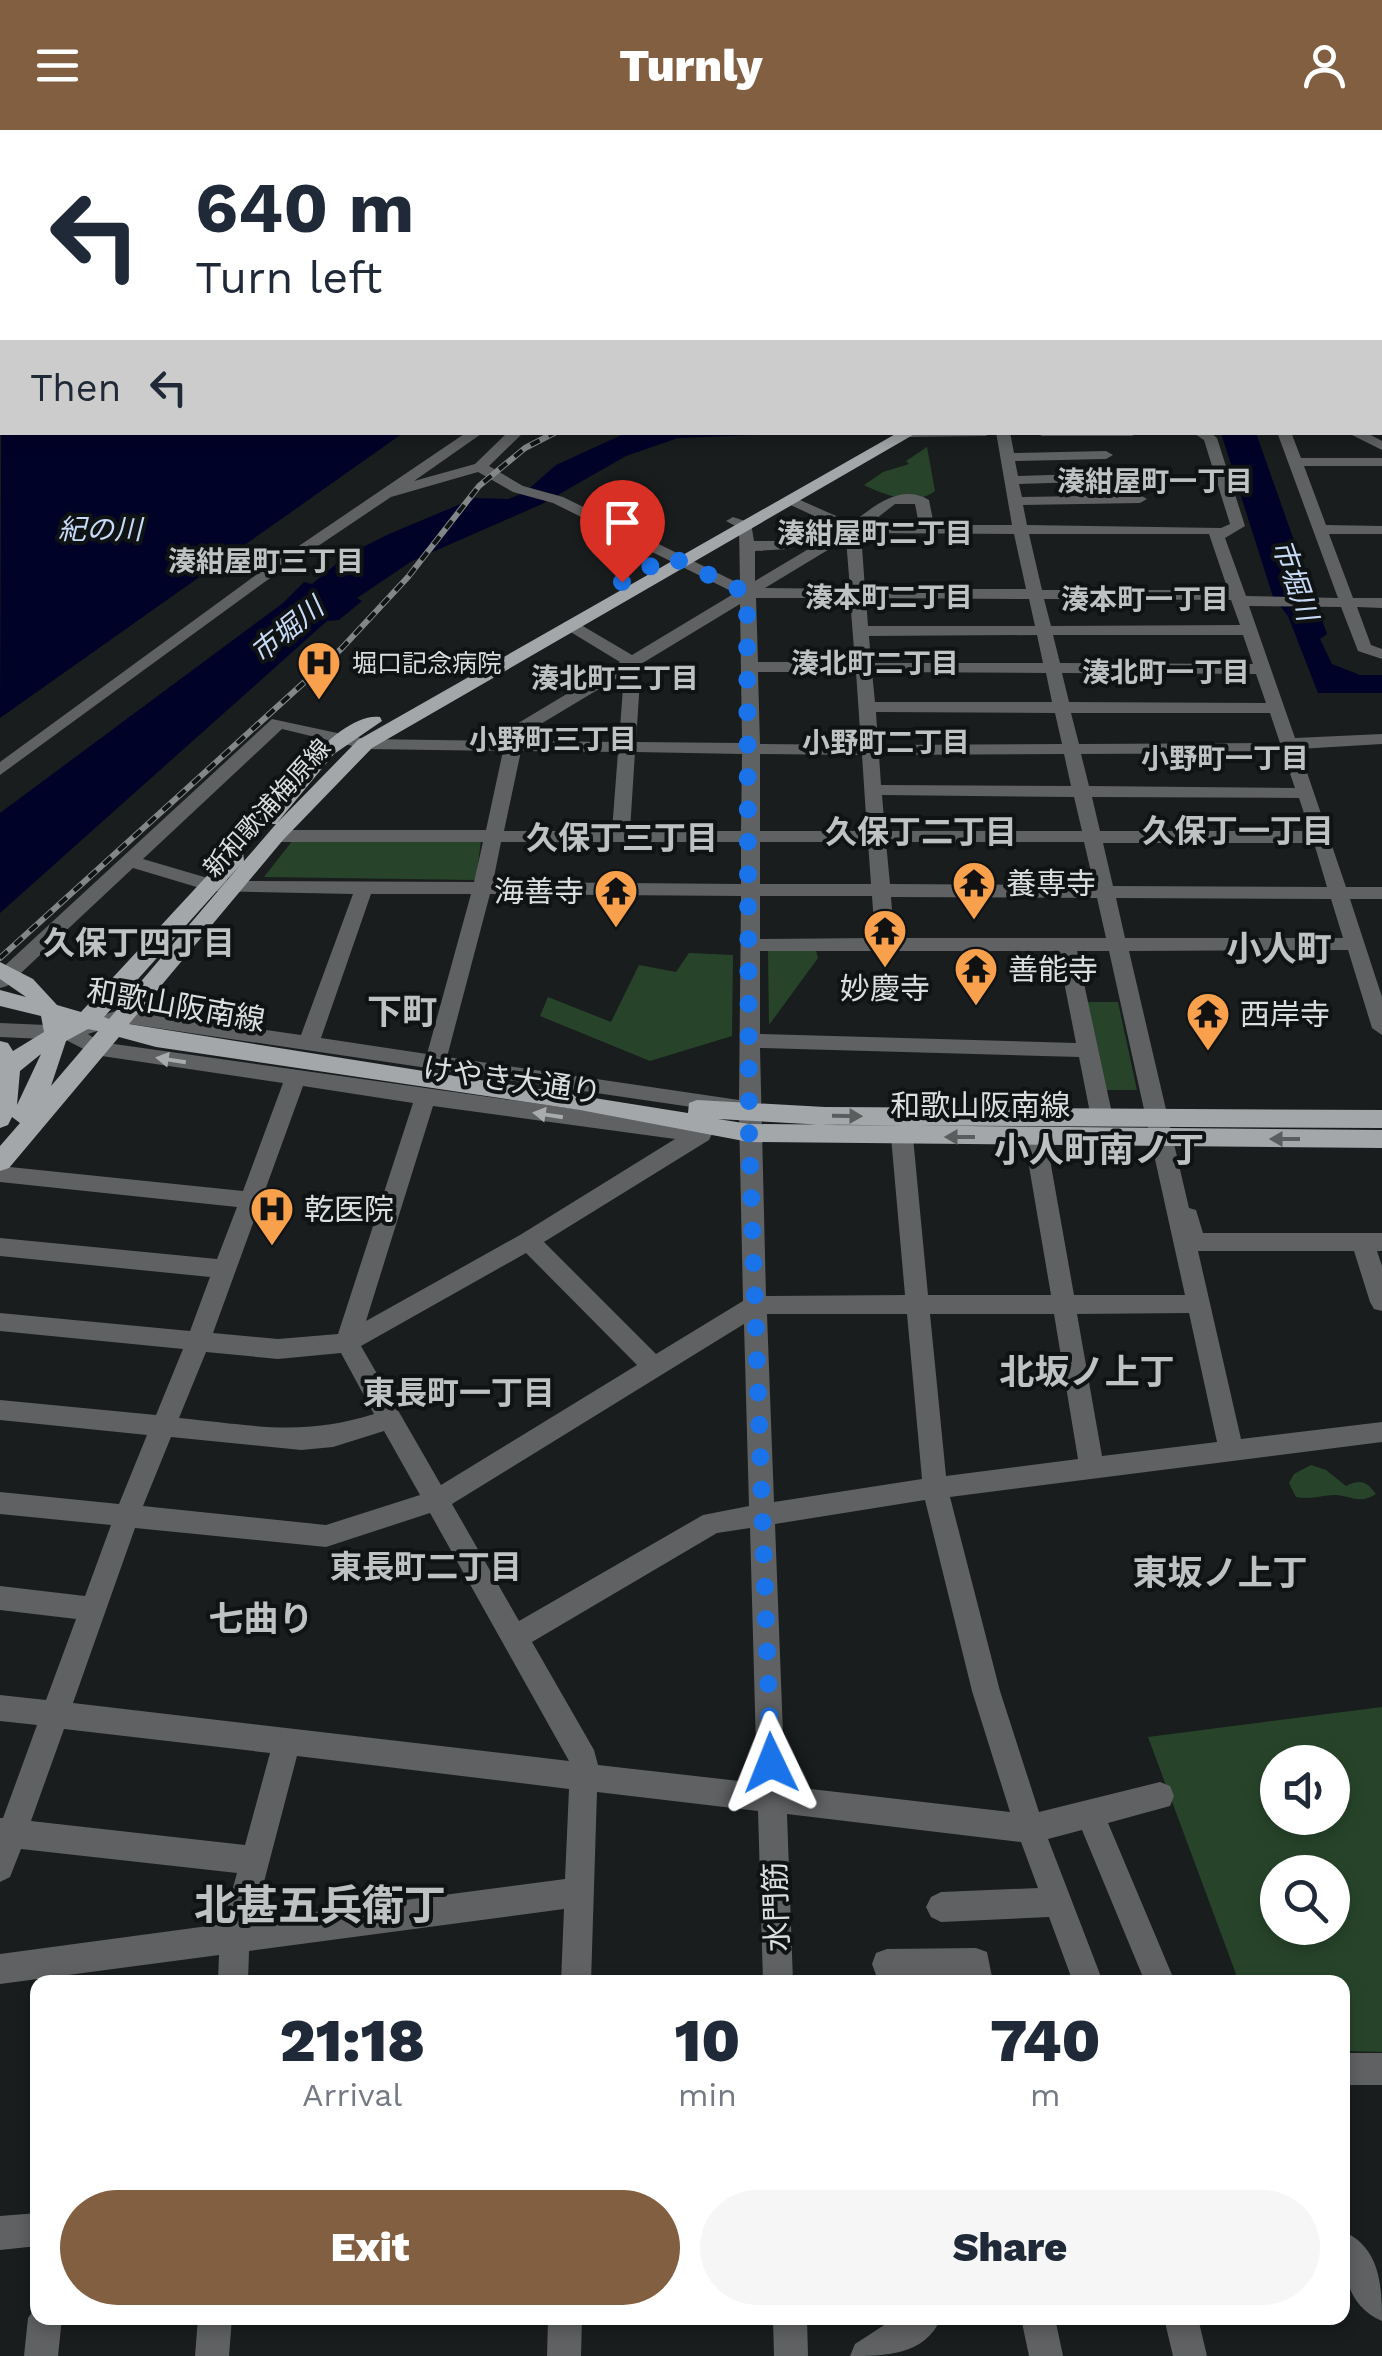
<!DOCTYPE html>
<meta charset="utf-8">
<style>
:root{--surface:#fff;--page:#f6f6f7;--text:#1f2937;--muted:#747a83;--accent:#815f40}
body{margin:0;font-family:"Work Sans","Noto Sans JP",sans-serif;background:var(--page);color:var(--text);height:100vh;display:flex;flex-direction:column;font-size:38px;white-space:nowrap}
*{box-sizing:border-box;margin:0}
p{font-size:32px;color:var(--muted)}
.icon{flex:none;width:55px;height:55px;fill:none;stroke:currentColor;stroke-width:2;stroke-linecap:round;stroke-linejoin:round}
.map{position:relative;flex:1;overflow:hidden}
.sheet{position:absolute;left:30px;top:1845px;width:1320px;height:350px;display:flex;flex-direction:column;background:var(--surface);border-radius:20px;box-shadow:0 5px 15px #0003}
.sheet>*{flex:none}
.banner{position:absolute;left:0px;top:0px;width:1382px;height:305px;box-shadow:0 5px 15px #0003;background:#fff;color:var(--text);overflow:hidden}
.buttons{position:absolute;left:1260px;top:1615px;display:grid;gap:20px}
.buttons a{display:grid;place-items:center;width:90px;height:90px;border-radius:50%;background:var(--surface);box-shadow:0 5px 15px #0003;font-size:50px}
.pin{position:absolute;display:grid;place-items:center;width:85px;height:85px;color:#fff;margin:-102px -42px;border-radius:50% 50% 50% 0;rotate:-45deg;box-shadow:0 0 10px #0007}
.pin .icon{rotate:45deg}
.me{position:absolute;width:110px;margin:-55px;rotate:358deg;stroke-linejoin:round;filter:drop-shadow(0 0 8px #0008)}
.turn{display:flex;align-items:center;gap:35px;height:210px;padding:0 30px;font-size:45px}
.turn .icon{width:130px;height:130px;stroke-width:2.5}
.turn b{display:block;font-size:70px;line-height:85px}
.then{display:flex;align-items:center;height:95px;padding:0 30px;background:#0003;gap:20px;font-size:38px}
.eta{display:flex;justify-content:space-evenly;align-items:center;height:170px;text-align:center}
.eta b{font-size:60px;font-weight:800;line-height:70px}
.primary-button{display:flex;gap:20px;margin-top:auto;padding:20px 30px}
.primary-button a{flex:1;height:115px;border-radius:60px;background:var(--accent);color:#fff;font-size:40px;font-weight:800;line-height:115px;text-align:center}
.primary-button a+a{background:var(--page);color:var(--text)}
header{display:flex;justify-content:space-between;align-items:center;height:130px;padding:0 30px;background:var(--accent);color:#fff;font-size:45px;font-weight:800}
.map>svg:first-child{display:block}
.green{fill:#27442a;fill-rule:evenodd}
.water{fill:#000228}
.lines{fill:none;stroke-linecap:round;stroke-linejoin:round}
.minor{fill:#5f6162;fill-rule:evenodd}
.major{fill:#a4a7a9;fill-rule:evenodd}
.highway{fill:#c0c3c5;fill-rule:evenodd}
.rail-far1-casing{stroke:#838787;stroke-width:5}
.rail-casing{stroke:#838787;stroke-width:6}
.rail-far1{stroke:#101314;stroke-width:2.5;stroke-dasharray:8;stroke-linecap:butt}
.rail{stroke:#101314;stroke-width:4;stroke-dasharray:10;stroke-linecap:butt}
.oneway{fill:#a9acac}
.oneway2{fill:#5a5d5e}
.route{stroke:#1a73e8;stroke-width:18;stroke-dasharray:0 32.4}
.labels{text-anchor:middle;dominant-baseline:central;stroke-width:8;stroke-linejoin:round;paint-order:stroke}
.far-poi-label{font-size:25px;fill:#dbdede;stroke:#101314;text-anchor:start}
.far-street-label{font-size:25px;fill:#dbdede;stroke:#101314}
.far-neighbourhood-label{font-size:28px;font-weight:bold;fill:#bec2c3;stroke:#101314}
.far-water-label{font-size:28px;font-style:italic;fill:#c7daf7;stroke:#101314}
.poi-label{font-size:30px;fill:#dbdede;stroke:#101314;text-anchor:start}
.street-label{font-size:30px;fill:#dbdede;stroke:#101314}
.neighbourhood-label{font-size:32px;font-weight:bold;fill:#bec2c3;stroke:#101314}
.quarter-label{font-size:35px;font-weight:bold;fill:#bec2c3;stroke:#101314}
.near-quarter-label{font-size:42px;font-weight:bold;fill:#bec2c3;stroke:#101314}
</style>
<header><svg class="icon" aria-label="menu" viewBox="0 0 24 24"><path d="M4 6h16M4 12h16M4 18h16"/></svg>Turnly<svg class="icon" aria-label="person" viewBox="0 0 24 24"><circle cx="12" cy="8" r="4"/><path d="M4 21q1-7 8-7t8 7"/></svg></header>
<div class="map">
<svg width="1382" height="2226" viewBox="0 0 1382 2226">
<rect width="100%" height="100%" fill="#191d1d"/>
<g class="green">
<path d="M 927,317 L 935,361 C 914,377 885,365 864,355 L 883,342 L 909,334 L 906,331 Z"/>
<polygon points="293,710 481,710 476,750 264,747"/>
<polygon points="768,821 816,821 818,828 769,895"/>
<polygon points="689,823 733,825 732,906 650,931 540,886 548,867 611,892 639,835 676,842"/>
<polygon points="1084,872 1118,872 1137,960 1102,960"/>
<path d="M 1311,1335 L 1326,1340 L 1346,1356 C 1361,1349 1366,1351 1376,1364 C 1360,1374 1353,1367 1337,1365 C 1323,1364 1315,1370 1296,1367 L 1289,1353 L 1294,1344 Z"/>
<path d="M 1382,1577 L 1382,1922 L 1343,1921 L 1342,1852 L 1239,1852 L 1148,1607 ZM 1278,1632 L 1332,1632 L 1332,1688 L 1278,1688 ZM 1278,1742 L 1332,1742 L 1332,1798 L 1278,1798 Z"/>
</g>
<g class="water">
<polygon points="338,0 801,0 332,2"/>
<polygon points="2,124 2,302 403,303 0,588"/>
<polygon points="626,303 810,303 678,308 626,326 542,374 412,431 357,468 362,471 339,490 327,491 0,783 0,683 283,473 304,452 312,454 347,425 389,404 475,368 508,369 524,363 556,335"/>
<polygon points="1221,303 1256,303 1327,504 1320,509 1332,534 1360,545 1382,545 1382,563 1318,563 1288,486 1273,467"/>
</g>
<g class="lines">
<g class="minor">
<polygon points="89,0 100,0 101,2 90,2"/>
<polygon points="1149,0 1159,0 1160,2 1150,2"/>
<polygon points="1277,0 1289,0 1290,2 1279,2"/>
<polygon points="1296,0 1307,0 1308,2 1297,2"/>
<polygon points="1380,11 1382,11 1380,18"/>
<rect x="0" y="21" width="2" height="8"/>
<rect x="1380" y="68" width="2" height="6"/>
<polygon points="1380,104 1382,105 1382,113 1380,112"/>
<rect x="1380" y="179" width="2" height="8"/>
<rect x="1380" y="226" width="2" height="8"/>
<rect x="1380" y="270" width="2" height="8"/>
<path d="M 467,302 L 484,302 L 414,351 L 475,334 L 508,302 L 524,302 L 489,336 L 523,356 L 563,367 L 740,454 L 739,398 L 726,391 L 733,387 L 751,393 L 754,411 L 782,411 L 821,389 L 786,373 L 786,367 L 791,366 L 852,393 C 874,376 901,353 929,370 L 934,395 L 1012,395 L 996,302 L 1010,302 L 1014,323 L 1106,321 L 1113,325 L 1106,329 L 1015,331 L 1018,346 L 1114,343 L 1121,347 L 1114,351 L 1019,354 L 1022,367 L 1140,365 L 1147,369 L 1140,373 L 1023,375 L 1027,395 L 1221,398 L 1230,394 L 1204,310 L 1192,302 L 1210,302 L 1217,308 L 1245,396 L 1225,408 L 1246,466 L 1338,468 L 1277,302 L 1291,302 L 1301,328 L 1382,328 L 1382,336 L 1304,336 L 1326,395 L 1382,396 L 1382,404 L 1329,404 L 1353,468 L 1382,468 L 1382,478 L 1357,477 L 1371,515 L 1382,519 L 1382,529 L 1358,521 L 1341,477 L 1249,476 L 1295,608 L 1382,604 L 1382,614 L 1299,619 L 1346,757 L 1382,757 L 1382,769 L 1350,769 L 1382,867 L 1382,905 L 1372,898 L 1348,820 L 1129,821 L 1189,1078 L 1196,1080 L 1203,1103 L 1382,1103 L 1382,1121 L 1377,1121 L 1382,1136 L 1382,1181 L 1374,1179 L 1370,1172 L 1354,1121 L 1198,1121 L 1241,1309 L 1382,1292 L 1382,1312 L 950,1367 L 1000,1561 L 1039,1682 L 1160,1652 L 1170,1656 L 1174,1666 L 1170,1676 L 1108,1693 L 1175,1852 L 1145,1852 L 1082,1700 L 1048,1709 L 1103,1852 L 1073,1852 L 1049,1787 L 941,1792 L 931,1787 L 926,1777 L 931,1767 L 941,1762 L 1038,1758 L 1021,1712 L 787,1684 L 793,1852 L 763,1852 L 758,1681 L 597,1662 L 591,1852 L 561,1852 L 564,1779 L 249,1821 L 248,1852 L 218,1852 L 219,1825 L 0,1854 L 0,1824 L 223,1794 L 237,1743 L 21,1719 L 10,1747 L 0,1752 L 0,1688 L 3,1688 L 37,1595 L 0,1591 L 0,1565 L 46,1570 L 76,1489 L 0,1480 L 0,1456 L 85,1466 L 111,1395 L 0,1384 L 0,1362 L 119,1374 L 147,1305 L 0,1290 L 0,1270 L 156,1285 L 183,1219 L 0,1201 L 0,1183 L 190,1201 L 210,1147 L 0,1126 L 0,1108 L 217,1129 L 237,1077 L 0,1052 L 0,1036 L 243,1061 L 283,953 L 95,925 L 66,910 L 0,907 L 0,893 L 69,896 L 122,879 L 301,905 L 353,764 L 210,761 L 133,738 L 7,856 L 0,858 L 0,840 L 272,589 L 365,609 L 506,611 L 510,598 L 620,532 L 564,498 L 564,492 L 576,492 L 632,525 L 735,463 L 553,373 L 513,362 L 478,342 L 391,367 L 266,451 L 0,645 L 0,632 L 256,445 ZM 895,374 L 915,374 L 919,395 L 868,395 ZM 832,395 L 842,399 L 755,451 L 755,421 L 790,419 ZM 861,403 L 1014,404 L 1026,459 L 865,459 ZM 1029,404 L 1209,404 L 1228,460 L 1042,460 ZM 846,409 L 850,459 L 765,458 ZM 756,468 L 850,468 L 855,532 L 758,532 ZM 866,468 L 1029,469 L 1035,496 L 868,496 ZM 1044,469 L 1231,470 L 1240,495 L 1051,496 ZM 740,474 L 742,613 L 636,612 L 641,534 ZM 1037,505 L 1043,533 L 871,533 L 869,506 ZM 1053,505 L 1243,505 L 1253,534 L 1060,533 ZM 758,542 L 856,542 L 861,615 L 760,614 ZM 872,542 L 1046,543 L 1052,572 L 875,572 ZM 1062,543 L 1256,544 L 1266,573 L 1069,572 ZM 624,544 L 619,612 L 523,611 L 524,604 ZM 876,582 L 1055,583 L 1062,614 L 878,615 ZM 1071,583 L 1270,583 L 1280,613 L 1079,614 ZM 282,599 L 365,619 L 503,621 L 486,700 L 276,700 L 267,706 L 276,712 L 483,712 L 474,752 L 232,751 L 211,749 L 143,729 ZM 521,621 L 618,622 L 612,701 L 504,701 ZM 635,622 L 742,624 L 741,701 L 630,701 ZM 1283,623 L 1295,658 L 1089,656 L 1081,624 ZM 760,624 L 862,625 L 867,701 L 760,701 ZM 1064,624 L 1071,656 L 881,655 L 879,625 ZM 882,665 L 1074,667 L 1082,701 L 885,701 ZM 1092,667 L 1299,668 L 1310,701 L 1100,701 ZM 501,712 L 741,712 L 741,754 L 493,752 ZM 760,712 L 868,712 L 871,754 L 760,754 ZM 886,712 L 1084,712 L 1094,755 L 890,754 ZM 1103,713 L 1314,713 L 1327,757 L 1113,756 ZM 371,764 L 471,764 L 427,924 L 321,908 ZM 490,764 L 741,766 L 739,970 L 447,927 ZM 760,766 L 872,766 L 875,808 L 760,809 ZM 891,767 L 1097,768 L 1106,808 L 894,808 ZM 1116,768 L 1331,769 L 1343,808 L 1125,808 ZM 760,821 L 1058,821 L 1076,913 L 760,904 ZM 1077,821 L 1109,821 L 1185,1165 L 1074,1165 L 1046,1007 L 1035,999 L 1024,1007 L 1051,1165 L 928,1165 L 913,1007 L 902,999 L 891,1007 L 905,1165 L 766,1166 L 760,918 L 1079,927 L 1091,988 L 1095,993 L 1109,993 L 1113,988 ZM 123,893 L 739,984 L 743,1171 L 656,1224 L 544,1112 L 709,1010 L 712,1004 L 709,998 L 100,912 L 88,904 ZM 303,956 L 413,973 L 338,1204 L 278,1209 L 213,1203 ZM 433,976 L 675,1009 L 520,1105 L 366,1191 ZM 526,1123 L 637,1235 L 441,1355 L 361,1216 ZM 1189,1183 L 1217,1312 L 1102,1326 L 1077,1184 ZM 767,1184 L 907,1184 L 922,1349 L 774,1372 ZM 930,1184 L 1054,1184 L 1078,1329 L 946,1346 ZM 744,1194 L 749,1376 L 703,1385 L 519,1491 L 452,1374 ZM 206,1222 L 278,1229 L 341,1223 L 374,1284 C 301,1307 253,1295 179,1288 ZM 384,1301 L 420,1365 L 326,1395 L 143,1376 L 171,1307 L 301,1320 L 333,1317 ZM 925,1370 L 972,1561 L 1010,1682 L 785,1656 L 775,1394 ZM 430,1383 L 569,1631 L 73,1573 L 135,1398 L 326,1417 ZM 750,1398 L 757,1653 L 598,1635 L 594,1620 L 532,1512 L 717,1403 ZM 64,1599 L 270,1623 L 245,1715 L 31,1691 ZM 297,1626 L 569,1659 L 565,1749 L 254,1790 Z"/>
<polygon points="993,302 986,306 910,307 903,303"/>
<polygon points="1035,302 1139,302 1132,306 1042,306"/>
<polygon points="1346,302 1365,302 1382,311 1382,320"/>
<polygon points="976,1818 987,1822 993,1852 963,1852 962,1848 887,1849 876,1845 872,1834 876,1823 887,1819"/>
<rect x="1342" y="1923" width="40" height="32"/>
<polygon points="38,2083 38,2116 0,2120 0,2086"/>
<path d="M 1342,2101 C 1380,2116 1382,2156 1382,2191 C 1344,2175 1342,2135 1342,2101 Z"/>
<polygon points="38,2174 38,2188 62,2188 58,2226 24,2226 28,2188"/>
<polygon points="198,2188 232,2188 229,2226 195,2226"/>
<polygon points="548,2188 582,2188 581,2226 547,2226"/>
<polygon points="773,2188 807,2188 808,2226 774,2226"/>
<path d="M 895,2188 L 941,2188 C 925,2226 884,2226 850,2226 L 855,2214 Z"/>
<polygon points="1021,2188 1055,2188 1063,2226 1029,2226"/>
<polygon points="1164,2188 1198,2188 1207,2226 1173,2226"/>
</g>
<g class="major">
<polygon points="1285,0 1298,0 1299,2 1287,2"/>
<polygon points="2,82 2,90 0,91 0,83"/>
<path d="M 899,302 L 918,302 L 372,618 L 283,710 L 129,894 L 688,983 L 689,973 L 697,970 L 825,977 L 1382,980 L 1382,998 L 825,995 L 718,989 L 749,994 L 1382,1000 L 1382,1018 L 749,1012 L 580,980 L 156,917 L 119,907 L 9,1038 L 0,1041 L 0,1016 L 20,993 L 12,987 L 8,995 L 0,998 L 0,911 L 8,913 L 13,921 L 44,902 L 41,886 L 0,876 L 0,860 L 26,867 L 0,849 L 0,832 L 33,849 L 57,875 L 81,882 L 229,722 L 243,722 L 244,731 L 276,694 L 262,694 L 259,690 C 280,661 341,581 380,587 L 382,591 L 334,624 L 277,693 L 358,610 ZM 241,734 L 109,889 L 104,887 ZM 88,899 L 98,901 L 51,956 L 66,911 ZM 41,924 L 17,975 L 20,941 Z"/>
</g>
<g class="highway">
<rect x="1380" y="116" width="2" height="10"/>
<polygon points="1380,137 1382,138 1382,151 1380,150"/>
</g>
<defs>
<polyline id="rail-far1" points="1373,2 1380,0"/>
<polyline id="rail" points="0,828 341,519 408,447 479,356 525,318 556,302"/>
</defs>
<use href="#rail-far1" class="rail-far1-casing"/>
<use href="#rail" class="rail-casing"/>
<use href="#rail-far1" class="rail-far1"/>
<use href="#rail" class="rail"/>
</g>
<defs><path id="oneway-solid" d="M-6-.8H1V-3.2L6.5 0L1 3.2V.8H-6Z" transform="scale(2.5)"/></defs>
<g class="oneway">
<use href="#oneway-solid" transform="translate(171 930) rotate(-171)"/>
<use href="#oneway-solid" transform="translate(548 985) rotate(-171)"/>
</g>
<g class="oneway2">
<use href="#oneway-solid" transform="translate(847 986) rotate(1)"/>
<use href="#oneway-solid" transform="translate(960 1007) rotate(180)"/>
<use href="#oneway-solid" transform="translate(1285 1009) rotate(-180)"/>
</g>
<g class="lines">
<polyline class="route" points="622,452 669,426 747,463 749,1003 771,1633"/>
</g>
<defs>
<symbol id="hospital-pin" viewBox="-11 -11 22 30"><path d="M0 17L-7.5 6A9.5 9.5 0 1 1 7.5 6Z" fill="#f8a04b" stroke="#101314"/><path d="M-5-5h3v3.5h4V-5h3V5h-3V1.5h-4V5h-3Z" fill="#111"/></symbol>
<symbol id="temple-pin" viewBox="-11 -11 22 30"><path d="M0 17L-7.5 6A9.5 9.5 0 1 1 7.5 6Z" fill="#f8a04b" stroke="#101314"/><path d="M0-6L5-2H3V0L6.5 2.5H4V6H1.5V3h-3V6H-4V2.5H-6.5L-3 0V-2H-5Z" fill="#111"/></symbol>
</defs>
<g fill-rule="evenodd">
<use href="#hospital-pin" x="294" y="508" width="50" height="68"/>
<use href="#temple-pin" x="949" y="728" width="50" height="68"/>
<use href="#temple-pin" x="591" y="736" width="50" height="68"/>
<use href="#temple-pin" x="860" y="776" width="50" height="68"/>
<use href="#temple-pin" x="951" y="814" width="50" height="68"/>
<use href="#temple-pin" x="1183" y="859" width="50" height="68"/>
<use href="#hospital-pin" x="247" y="1054" width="50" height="68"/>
</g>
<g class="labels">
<g class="far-poi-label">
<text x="352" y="533">堀口記念病院</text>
</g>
<g class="far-street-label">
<text transform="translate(267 678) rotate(-48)">新和歌浦梅原線</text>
</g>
<g class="far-neighbourhood-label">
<text x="1155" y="351">湊紺屋町一丁目</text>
<text x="875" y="403">湊紺屋町二丁目</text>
<text x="266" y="431">湊紺屋町三丁目</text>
<text x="889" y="467">湊本町二丁目</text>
<text x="1145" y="469">湊本町一丁目</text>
<text x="875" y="533">湊北町二丁目</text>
<text x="1166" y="542">湊北町一丁目</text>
<text x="615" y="548">湊北町三丁目</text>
<text x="553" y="609">小野町三丁目</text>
<text x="886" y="612">小野町二丁目</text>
<text x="1225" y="628">小野町一丁目</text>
</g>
<g class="far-water-label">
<text x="100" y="399">紀の川</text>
<text transform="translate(1295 450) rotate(71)">市堀川</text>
<text transform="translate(287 500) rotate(-39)">市堀川</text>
</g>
<g class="poi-label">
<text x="1006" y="753">養専寺</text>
<text x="584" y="761" text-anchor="end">海善寺</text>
<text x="1008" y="839">善能寺</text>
<text x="885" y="858" text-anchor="middle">妙慶寺</text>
<text x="1240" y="884">西岸寺</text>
<text x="304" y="1079">乾医院</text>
</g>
<g class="street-label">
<text transform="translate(176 875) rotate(10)">和歌山阪南線</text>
<text transform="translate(512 950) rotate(8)">けやき大通り</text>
<text x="980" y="975">和歌山阪南線</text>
<text transform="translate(776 1777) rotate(-92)">水門筋</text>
</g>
<g class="neighbourhood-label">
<text x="1238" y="701">久保丁一丁目</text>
<text x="921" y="702">久保丁二丁目</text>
<text x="622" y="708">久保丁三丁目</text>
<text x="139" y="813">久保丁四丁目</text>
<text x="459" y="1263">東長町一丁目</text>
<text x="426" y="1437">東長町二丁目</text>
</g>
<g class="quarter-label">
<text x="1279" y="819">小人町</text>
<text x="402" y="882">下町</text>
<text x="1099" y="1020">小人町南ノ丁</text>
<text x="1087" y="1242">北坂ノ上丁</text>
<text x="1220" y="1443">東坂ノ上丁</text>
<text x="261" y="1489">七曲り</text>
</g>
<g class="near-quarter-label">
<text x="320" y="1775">北甚五兵衛丁</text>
</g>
</g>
</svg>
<div class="buttons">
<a><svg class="icon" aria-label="sound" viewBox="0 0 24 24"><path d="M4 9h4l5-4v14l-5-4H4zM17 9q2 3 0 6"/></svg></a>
<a><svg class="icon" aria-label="search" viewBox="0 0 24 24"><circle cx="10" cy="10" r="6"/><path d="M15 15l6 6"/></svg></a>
</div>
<div class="pin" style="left:622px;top:452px;background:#d93025"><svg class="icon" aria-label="arrive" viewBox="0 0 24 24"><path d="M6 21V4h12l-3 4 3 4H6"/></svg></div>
<svg class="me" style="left:771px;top:1633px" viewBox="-20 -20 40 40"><path d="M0-17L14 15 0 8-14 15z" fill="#1a73e8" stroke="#fff" stroke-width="4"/></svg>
<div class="banner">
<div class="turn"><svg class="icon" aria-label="left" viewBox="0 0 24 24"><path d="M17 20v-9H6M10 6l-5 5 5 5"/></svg><div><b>640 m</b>Turn left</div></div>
<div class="then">Then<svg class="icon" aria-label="left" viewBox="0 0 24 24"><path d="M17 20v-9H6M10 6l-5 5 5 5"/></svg></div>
</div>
<section class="sheet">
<div class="eta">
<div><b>21:18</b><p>Arrival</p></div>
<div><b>10</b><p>min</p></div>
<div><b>740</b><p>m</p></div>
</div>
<div class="primary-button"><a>Exit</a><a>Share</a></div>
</section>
</div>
